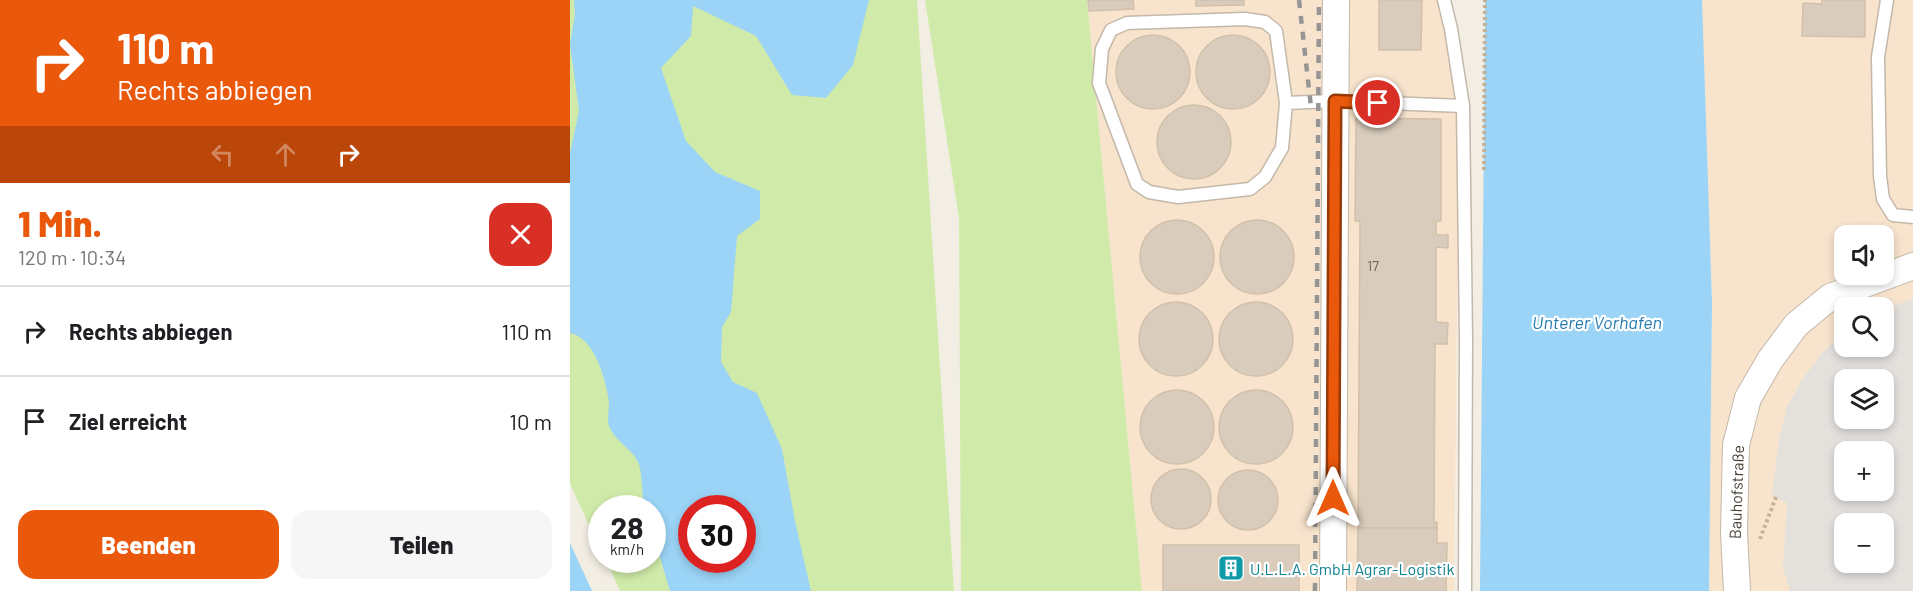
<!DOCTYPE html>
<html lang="de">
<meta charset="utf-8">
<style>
:root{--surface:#fff;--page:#f6f6f6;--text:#202124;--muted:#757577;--line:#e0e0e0;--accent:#ea580c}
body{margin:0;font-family:Barlow,sans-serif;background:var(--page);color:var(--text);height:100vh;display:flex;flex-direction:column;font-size:22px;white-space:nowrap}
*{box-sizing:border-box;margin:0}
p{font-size:20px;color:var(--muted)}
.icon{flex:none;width:33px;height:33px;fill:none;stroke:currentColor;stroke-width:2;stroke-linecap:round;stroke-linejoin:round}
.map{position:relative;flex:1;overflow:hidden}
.sheet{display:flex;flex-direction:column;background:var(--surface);width:570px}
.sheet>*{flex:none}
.guide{background:#ea580c;color:#fff;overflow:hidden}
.controls{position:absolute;left:1264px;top:225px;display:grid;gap:12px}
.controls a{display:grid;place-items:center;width:60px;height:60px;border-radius:12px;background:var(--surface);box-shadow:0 3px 9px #0003;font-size:30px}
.speed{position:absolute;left:18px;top:495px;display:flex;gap:12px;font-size:30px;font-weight:700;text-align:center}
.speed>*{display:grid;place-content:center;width:78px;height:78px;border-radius:50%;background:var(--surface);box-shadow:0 3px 9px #0003;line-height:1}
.speed small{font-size:15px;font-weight:400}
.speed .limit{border:9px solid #d22;background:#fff;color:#111}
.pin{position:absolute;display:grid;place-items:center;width:51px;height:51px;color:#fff;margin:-26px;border:3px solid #fff;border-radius:50%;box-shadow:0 2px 6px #0007}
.me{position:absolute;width:66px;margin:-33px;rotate:0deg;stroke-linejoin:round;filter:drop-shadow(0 0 4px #0008)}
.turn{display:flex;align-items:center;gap:21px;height:126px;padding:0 18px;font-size:27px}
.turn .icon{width:78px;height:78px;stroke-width:2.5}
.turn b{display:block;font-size:42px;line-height:51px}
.lanes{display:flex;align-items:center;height:57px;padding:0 18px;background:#0003;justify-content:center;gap:30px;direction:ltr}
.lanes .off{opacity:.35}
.round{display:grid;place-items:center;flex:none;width:63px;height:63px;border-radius:18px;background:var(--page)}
.overview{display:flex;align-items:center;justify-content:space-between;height:102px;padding:0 18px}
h1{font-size:36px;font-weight:800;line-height:45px;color:var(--accent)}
.cta{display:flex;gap:12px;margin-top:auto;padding:12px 18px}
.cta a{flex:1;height:69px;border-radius:18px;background:var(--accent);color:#fff;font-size:24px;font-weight:800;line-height:69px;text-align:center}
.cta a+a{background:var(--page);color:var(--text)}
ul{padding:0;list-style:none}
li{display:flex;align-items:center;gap:18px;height:90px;padding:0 18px;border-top:2px solid var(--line)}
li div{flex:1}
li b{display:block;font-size:22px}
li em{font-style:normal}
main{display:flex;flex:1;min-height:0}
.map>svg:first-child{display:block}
.commercial{fill:#f8e4cd;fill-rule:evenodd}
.green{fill:#d0eba9;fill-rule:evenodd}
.parking{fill:#e4e1dd;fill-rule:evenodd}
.water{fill:#9bd4f6;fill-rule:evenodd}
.building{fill:#d9ccbc;stroke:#d1c1ab;stroke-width:1.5}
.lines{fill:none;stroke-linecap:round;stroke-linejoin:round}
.lane-casing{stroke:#c3b8a9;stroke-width:15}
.street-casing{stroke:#c3b8a9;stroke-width:28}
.path{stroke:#c2b196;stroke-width:4;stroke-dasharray:3 3;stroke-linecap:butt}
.lane{stroke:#fff;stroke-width:12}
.street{stroke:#fff;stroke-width:26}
.rail{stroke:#959595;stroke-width:4.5;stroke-dasharray:8 8;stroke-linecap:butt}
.route-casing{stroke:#983908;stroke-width:15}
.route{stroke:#ea580c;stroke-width:10}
.labels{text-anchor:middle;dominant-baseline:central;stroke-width:4.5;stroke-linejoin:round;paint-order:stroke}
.number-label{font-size:14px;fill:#6b6255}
.street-label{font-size:16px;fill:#463e33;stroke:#fff}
.culture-label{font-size:16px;fill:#0d838f;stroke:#fff;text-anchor:start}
.water-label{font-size:18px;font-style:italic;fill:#247bb2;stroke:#fff}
</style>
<main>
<section class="sheet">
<div class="guide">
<div class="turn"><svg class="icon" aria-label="right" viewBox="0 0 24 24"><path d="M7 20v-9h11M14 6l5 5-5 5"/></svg><div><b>110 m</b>Rechts abbiegen</div></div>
<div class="lanes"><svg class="icon off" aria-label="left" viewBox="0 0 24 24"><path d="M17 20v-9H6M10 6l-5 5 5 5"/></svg><svg class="icon off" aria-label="ahead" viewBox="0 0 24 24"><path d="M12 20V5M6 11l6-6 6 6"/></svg><svg class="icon" aria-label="right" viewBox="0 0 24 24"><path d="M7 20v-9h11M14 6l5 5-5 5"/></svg></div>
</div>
<div class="overview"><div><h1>1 Min.</h1><p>120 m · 10:34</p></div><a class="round" style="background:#d93025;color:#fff"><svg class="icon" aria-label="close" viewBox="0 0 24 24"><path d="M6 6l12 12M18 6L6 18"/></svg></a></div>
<ul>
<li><svg class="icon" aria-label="right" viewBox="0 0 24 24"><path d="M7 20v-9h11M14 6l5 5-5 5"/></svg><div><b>Rechts abbiegen</b></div><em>110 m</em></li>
<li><svg class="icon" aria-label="arrive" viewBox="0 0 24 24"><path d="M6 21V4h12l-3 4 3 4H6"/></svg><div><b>Ziel erreicht</b></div><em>10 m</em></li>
</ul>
<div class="cta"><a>Beenden</a><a>Teilen</a></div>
</section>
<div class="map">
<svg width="1343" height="591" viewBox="0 0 1343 591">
<rect width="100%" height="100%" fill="#f3eee4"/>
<g class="commercial">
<polygon points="517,0 878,0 890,44 884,591 572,591"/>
<path d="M 1132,0 L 1343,0 L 1343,591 L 1139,591 L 1142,302 ZM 1275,236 L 1314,236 L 1314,274 L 1275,274 ZM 1275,308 L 1314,308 L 1314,346 L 1275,346 ZM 1275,380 L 1314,380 L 1314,418 L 1275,418 ZM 1275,452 L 1314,452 L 1314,490 L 1275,490 ZM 1275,524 L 1314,524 L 1314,562 L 1275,562 Z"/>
</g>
<g class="green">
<path d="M 0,0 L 347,0 L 384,591 L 50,591 L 36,560 L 82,560 L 82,508 L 32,508 L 31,551 L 0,484 ZM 122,508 L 172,508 L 172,560 L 122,560 Z"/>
<polygon points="355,0 517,0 572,591 391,591 389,218"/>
</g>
<path class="parking" d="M 1343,299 L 1343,591 L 1220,591 L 1213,567 L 1217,503 L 1202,495 L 1209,440 L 1217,407 L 1232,380 L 1251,354 L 1275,331 L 1275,346 L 1314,346 L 1314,309 ZM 1275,380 L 1314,380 L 1314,418 L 1275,418 ZM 1275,452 L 1314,452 L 1314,490 L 1275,490 ZM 1275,524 L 1314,524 L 1314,562 L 1275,562 Z"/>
<g class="water">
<path d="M 4,0 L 299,0 L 283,65 L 256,98 L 222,95 L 186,36 L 123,6 L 121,36 L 91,68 L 116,141 L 145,172 L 190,191 L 190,219 L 167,236 L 161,312 L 152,327 L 151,362 L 163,382 L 187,393 L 212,449 L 225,521 L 241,591 L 100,591 L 83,534 L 82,508 L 75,508 C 71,495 73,473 68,462 C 62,449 44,440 39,426 C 37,419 39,409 39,402 C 36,380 25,338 0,333 L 0,153 L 9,111 L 0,44 L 5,15 ZM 122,508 L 172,508 L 172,560 L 122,560 Z"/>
<polygon points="915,0 1132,0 1142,302 1139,591 910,591"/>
<polygon points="0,543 22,591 0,591"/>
</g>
<g class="building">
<polygon points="518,0 563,0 564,9 519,11"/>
<polygon points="626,0 674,0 674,5 626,6"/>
<polygon points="809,0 852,0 851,50 809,50"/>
<polygon points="1252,0 1295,0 1295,37 1232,36 1233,3 1252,4"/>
<circle cx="663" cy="72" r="37"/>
<circle cx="583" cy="72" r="37"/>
<circle cx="624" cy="142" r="37"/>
<polygon points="786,118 871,119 871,221 866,221 866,235 878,235 878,248 866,247 866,322 878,323 877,344 865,344 864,523 867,522 867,528 788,528 790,221 785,221"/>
<circle cx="607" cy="257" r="37"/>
<circle cx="687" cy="257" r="37"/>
<circle cx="606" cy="339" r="37"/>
<circle cx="686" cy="339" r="37"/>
<circle cx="607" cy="427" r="37"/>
<circle cx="686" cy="427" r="37"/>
<circle cx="611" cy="499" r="30"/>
<circle cx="678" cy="500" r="30"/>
<polygon points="788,528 867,528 867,543 877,543 876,591 787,591"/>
<rect x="593" y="545" width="136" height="46"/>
</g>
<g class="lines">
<defs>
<g id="lane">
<polyline points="874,0 881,29 893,106 896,338 895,591"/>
<polyline points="1317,0 1308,57 1310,176 1313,199 1323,215 1343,217"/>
<polyline points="716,103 712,148 695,177 680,189 608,197 579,192 567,184 529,83 532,49 541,30 557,23 675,19 695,22 706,31 716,103 765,101 893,106"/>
</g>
<g id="street">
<polyline points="763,591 766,0"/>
<polyline points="1167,591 1164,532 1166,445 1178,398 1200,360 1226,325 1260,297 1343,266"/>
</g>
</defs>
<use href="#lane" class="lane-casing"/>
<use href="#street" class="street-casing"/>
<g class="path">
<polyline points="914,170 915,0"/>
<polyline points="1190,539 1206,497"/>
</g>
<use href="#lane" class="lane"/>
<use href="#street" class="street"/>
<g class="rail">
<polyline points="729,0 741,107"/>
<polyline points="745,591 749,0"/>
</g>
</g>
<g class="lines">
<defs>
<polyline id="route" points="763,498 765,101 808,103"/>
</defs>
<use href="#route" class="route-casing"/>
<use href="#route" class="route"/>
</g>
<defs>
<symbol id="building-square" viewBox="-11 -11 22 22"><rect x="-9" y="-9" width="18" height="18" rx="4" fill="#0f9aa8" stroke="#fff"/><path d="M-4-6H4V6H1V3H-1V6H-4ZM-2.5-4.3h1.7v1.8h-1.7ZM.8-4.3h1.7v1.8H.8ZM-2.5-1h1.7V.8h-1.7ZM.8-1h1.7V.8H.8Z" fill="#fff"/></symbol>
</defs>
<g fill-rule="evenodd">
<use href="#building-square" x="646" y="553" width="30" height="30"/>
</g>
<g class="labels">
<g class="number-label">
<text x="803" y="265">17</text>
</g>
<g class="street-label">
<text transform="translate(1166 492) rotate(-88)">Bauhofstraße</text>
</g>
<g class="culture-label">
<text x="680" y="568">U.L.L.A. GmbH Agrar-Logistik</text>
</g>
<g class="water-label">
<text x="1027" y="322">Unterer Vorhafen</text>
</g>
</g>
</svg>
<div class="controls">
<a><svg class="icon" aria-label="sound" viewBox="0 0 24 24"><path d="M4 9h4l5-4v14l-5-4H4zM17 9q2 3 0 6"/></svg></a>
<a><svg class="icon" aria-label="search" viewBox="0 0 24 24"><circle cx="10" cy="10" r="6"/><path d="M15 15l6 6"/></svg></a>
<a><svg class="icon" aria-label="layers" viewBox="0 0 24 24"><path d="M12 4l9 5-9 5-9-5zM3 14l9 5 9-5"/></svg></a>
<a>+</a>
<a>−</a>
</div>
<div class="speed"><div>28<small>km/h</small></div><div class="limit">30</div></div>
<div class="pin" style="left:808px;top:103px;background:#d93025"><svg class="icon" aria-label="arrive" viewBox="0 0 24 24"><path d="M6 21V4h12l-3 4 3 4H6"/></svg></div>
<svg class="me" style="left:763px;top:498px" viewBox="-20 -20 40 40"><path d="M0-17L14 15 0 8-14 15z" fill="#ea580c" stroke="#fff" stroke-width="4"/></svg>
</div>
</main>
